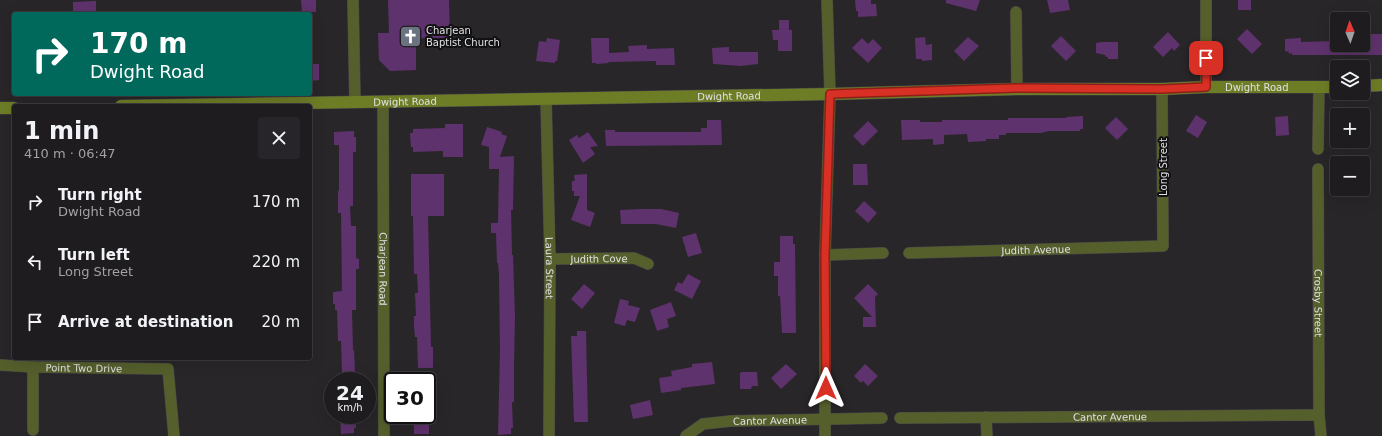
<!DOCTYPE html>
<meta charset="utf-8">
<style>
:root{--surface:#1f1c20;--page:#272529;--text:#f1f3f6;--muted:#a1a1a5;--line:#3c3a3e}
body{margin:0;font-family:"DejaVu Sans",sans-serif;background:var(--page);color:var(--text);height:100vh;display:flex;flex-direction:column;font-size:15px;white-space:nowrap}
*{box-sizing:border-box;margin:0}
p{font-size:13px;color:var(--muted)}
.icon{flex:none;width:22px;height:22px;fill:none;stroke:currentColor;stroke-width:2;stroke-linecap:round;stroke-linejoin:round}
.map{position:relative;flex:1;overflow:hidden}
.side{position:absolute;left:12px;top:104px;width:300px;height:256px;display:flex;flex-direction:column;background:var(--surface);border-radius:4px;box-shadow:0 4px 16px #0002,0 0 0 1px var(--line)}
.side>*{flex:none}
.top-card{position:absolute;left:12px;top:12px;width:300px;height:84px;border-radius:4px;box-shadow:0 4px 16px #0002,0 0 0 1px var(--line);background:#00695c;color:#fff;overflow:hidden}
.needle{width:26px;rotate:358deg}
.tools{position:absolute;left:1330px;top:12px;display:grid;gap:8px}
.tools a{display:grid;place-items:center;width:40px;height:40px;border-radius:4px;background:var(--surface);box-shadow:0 4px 16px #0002,0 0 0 1px var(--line);font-size:20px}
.speed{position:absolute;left:324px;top:372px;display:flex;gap:8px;font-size:20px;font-weight:700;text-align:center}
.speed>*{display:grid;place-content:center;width:52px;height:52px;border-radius:50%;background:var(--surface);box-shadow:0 4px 16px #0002,0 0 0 1px var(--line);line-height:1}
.speed small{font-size:10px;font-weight:400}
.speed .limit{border:2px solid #111;border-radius:6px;background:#fff;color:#111}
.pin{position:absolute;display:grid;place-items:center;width:34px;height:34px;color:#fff;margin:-17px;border-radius:8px;box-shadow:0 2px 6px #0006}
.me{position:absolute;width:44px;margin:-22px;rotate:0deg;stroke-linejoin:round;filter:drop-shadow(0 0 3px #0008)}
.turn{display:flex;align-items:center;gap:14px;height:84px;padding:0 12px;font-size:18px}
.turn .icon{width:52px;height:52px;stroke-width:2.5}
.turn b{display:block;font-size:28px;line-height:34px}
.round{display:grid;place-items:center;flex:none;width:42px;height:42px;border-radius:4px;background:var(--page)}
.overview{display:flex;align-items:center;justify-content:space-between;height:68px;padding:0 12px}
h1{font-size:24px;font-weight:700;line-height:30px}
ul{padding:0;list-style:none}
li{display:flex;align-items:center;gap:12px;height:60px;padding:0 12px}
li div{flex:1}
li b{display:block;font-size:15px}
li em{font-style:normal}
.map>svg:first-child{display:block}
.building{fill:#5e326c}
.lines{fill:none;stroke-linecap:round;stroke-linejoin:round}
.street-casing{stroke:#474448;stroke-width:12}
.secondary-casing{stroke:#474448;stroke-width:13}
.street{stroke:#545f2c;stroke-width:11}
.secondary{stroke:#6d7d26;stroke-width:12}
.route-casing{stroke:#8d1f18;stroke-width:10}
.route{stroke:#d93025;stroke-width:7}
.labels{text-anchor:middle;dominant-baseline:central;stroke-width:4;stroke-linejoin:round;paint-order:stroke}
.poi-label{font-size:10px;fill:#e2e0e3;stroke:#111012;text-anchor:start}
.street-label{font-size:10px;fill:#e2e0e3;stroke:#111012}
</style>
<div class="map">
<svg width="1382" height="436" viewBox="0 0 1382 436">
<rect width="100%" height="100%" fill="#29262a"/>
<g class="building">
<polygon points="301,0 316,0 316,12 302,12"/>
<polygon points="388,0 449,0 450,38 422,38 416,44 416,70 390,71 379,60 378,33 389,33"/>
<polygon points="855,0 871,0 871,4 876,4 877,16 858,17 858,11 856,11"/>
<polygon points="946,0 980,0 976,11 946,3"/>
<polygon points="1047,0 1068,0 1070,10 1050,13"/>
<rect x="1238" y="0" width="13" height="10"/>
<polygon points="96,1 96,14 73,14 73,2"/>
<polygon points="779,20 789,20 789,30 792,30 792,51 778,51 778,40 773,40 772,30 779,30"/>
<polygon points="1247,29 1262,44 1252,54 1237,39"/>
<polygon points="1168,32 1180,45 1174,51 1172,48 1163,57 1153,47"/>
<polygon points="1363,34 1382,34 1382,55 1292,55 1292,53 1289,54 1289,52 1285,51 1285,39 1301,38 1301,42 1336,41 1336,45 1363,45"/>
<polygon points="1061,36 1076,51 1066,61 1051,46"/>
<polygon points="925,37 926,45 932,44 932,60 922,61 922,59 916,59 915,38"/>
<polygon points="968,37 979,46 964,61 954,51"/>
<polygon points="547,38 560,40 557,61 555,61 555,63 536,61 539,41 546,42"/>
<polygon points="591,38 609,38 609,53 629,52 628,46 647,45 647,49 674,48 675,65 656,65 656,61 608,62 609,63 596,64 596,63 592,63"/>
<polygon points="862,38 868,44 873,39 882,48 868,63 852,48"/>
<polygon points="1101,42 1118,42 1118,59 1108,59 1108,57 1106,57 1105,55 1096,53 1096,43"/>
<polygon points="729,47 729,52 758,52 758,64 741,66 713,64 712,48"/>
<polygon points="310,64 319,64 319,80 310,81"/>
<polygon points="1196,115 1207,122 1198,138 1186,131"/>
<polygon points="1083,116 1083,129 1080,129 1080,131 1049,131 1041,133 1006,133 1006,135 999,135 999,139 986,139 986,141 968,142 967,134 944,135 944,144 933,145 933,139 902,140 901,120 920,120 920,122 942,122 942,120 1008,120 1008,118 1066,118 1066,117"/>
<polygon points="1288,116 1289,135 1276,136 1275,117"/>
<polygon points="1116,117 1128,129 1117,140 1105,128"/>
<polygon points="707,120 721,120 722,145 606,146 605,130 615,130 615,132 701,132 701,128 707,128"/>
<polygon points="868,121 878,131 863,146 853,136"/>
<polygon points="445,124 463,124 463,157 443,157 443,151 413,152 413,147 411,147 410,133 413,133 413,129 445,128"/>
<polygon points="487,127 502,132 501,134 507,136 500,157 514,156 513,210 511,210 512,255 513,255 515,317 514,366 514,402 512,402 513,428 511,428 511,434 498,435 500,350 499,275 498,263 497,263 496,233 491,233 491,223 498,223 499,169 489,169 489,147 481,145"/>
<polygon points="354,131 354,137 356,137 356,152 353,152 353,206 350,206 351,226 356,226 356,258 359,259 359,269 356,269 356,310 352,310 353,350 354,350 355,372 342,372 341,341 338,341 337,310 335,310 335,304 333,304 333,292 342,291 341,213 338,213 338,191 339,191 339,145 334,145 334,132"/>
<polygon points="588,132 598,146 590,147 595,154 583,163 569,140 577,135 579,138"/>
<polygon points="853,164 867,164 868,185 853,185"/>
<polygon points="411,174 444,174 444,216 428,216 431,347 433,347 433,368 418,368 417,337 415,337 414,326 414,316 416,316 415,293 418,293 417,274 414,274 413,216 411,216"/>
<polygon points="587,174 587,210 595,213 590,227 571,220 580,196 574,196 574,191 572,191 572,181 575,181 574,175"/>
<polygon points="864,201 877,213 868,223 855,211"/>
<polygon points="640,209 661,209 679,213 676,228 656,224 621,224 620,210"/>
<polygon points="696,233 702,253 688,257 682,237"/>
<polygon points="780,236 793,236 793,244 795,244 796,333 782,333 780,296 778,296 778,276 774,276 774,262 780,262"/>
<polygon points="688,274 701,281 692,299 674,290 678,282 682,284"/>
<polygon points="584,284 595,293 582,309 571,299"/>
<polygon points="868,284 878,294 875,297 876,327 863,327 863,317 872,317 854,298"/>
<polygon points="620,299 629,301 628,305 640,308 635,322 627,320 625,326 614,323"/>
<polygon points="671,302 676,316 667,319 669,327 657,331 650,310"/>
<polygon points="577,331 586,331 588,422 574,422 571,336 577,336"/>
<polygon points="712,362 715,384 681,388 681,390 661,393 659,378 672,376 671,371 692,367 692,364"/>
<polygon points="786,364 797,374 781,389 771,378"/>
<polygon points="865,364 878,376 868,386 863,381 861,383 854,376"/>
<polygon points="742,372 757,372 758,386 752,386 751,389 740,389 740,373"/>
<polygon points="650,400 653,415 633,419 630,405"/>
<polygon points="340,415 355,415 356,428 354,428 354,433 341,434"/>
<polygon points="416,415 429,415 429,434 414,434 414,419 416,419"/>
</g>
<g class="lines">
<defs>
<g id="street">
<polyline points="353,0 355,102"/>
<polyline points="1016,12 1017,89"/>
<polyline points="1206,87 1206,0"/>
<path id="s1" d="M 546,99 L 550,259 L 549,436"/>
<path id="s2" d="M 383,102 L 384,436"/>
<polyline points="1318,149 1319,87"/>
<path id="s3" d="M 1318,169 L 1319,415 L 1321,436"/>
<path id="s4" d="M 909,253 L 1163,246 L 1162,89"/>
<polyline points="825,255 883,253"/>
<path id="s5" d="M 550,259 L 634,258 L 648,264"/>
<path id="s6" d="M 0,365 L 33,367 L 168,369 L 174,436"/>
<polyline points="986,417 987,436"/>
<path id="s7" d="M 900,418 L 1319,415"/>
<polyline points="33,430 33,367"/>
<path id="s8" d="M 686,436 L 703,424 L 731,421 L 882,418"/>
<polyline points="825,436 825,255 830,94 827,0"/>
</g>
<g id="secondary">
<polyline points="1363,86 1382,85"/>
<path id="s9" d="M 121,106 L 830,94 L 1017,89 L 1162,89 L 1206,87 L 1337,87"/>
<polyline points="0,108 14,108"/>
</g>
</defs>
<use href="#street" class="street-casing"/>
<use href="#secondary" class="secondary-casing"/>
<use href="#street" class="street"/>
<use href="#secondary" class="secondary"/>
</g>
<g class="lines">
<defs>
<polyline id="route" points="826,388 825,255 830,94 1017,88 1162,89 1206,87 1206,58"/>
</defs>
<use href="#route" class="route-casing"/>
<use href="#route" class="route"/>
</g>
<defs>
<symbol id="church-square" viewBox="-11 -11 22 22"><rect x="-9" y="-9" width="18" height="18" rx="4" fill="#6b7280" stroke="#111012"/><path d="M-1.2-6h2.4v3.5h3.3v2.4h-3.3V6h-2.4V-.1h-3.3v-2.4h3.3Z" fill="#fff"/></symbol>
</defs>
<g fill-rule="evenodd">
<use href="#church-square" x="398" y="24" width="25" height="25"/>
</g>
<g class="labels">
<g class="poi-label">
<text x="426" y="30">Charjean<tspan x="426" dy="12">Baptist Church</tspan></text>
</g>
<g class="street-label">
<text stroke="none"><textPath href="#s9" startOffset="1136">Dwight Road</textPath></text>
<text stroke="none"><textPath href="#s9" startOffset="608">Dwight Road</textPath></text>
<text stroke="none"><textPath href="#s9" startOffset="284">Dwight Road</textPath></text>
<text transform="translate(1163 167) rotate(-90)">Long Street</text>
<text stroke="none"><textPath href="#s4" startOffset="127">Judith Avenue</textPath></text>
<text stroke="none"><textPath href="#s5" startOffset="49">Judith Cove</textPath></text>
<text stroke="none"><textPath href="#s1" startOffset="169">Laura Street</textPath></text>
<text stroke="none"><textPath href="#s2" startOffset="167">Charjean Road</textPath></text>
<text stroke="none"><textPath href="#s3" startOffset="134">Crosby Street</textPath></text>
<text stroke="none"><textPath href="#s6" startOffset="84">Point Two Drive</textPath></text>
<text stroke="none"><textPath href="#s7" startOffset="210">Cantor Avenue</textPath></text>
<text stroke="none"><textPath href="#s8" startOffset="88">Cantor Avenue</textPath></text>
</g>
</g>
</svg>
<div class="tools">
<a><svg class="needle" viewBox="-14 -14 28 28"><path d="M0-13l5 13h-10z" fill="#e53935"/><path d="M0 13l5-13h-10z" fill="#a1a1a5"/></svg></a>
<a><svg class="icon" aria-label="layers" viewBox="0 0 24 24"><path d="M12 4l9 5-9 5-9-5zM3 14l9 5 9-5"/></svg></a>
<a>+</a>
<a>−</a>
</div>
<div class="speed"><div>24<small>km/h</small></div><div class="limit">30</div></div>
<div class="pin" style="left:1206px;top:58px;background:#d93025"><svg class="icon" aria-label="arrive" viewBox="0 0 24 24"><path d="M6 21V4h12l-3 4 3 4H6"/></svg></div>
<svg class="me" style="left:826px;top:388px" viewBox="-20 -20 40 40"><path d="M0-17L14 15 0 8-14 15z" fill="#d93025" stroke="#fff" stroke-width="4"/></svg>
<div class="top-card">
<div class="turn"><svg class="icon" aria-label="right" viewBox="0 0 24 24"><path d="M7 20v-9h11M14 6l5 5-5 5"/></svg><div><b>170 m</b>Dwight Road</div></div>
</div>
<section class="side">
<div class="overview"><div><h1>1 min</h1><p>410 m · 06:47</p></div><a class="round"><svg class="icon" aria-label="close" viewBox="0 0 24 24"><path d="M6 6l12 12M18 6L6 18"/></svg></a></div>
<ul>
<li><svg class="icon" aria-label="right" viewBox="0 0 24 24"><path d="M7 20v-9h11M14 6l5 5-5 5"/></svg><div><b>Turn right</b><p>Dwight Road</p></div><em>170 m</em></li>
<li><svg class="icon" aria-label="left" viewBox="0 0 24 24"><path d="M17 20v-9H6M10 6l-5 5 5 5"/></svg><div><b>Turn left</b><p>Long Street</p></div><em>220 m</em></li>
<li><svg class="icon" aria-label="arrive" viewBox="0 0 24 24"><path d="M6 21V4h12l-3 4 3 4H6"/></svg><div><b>Arrive at destination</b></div><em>20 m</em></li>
</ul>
</section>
</div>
